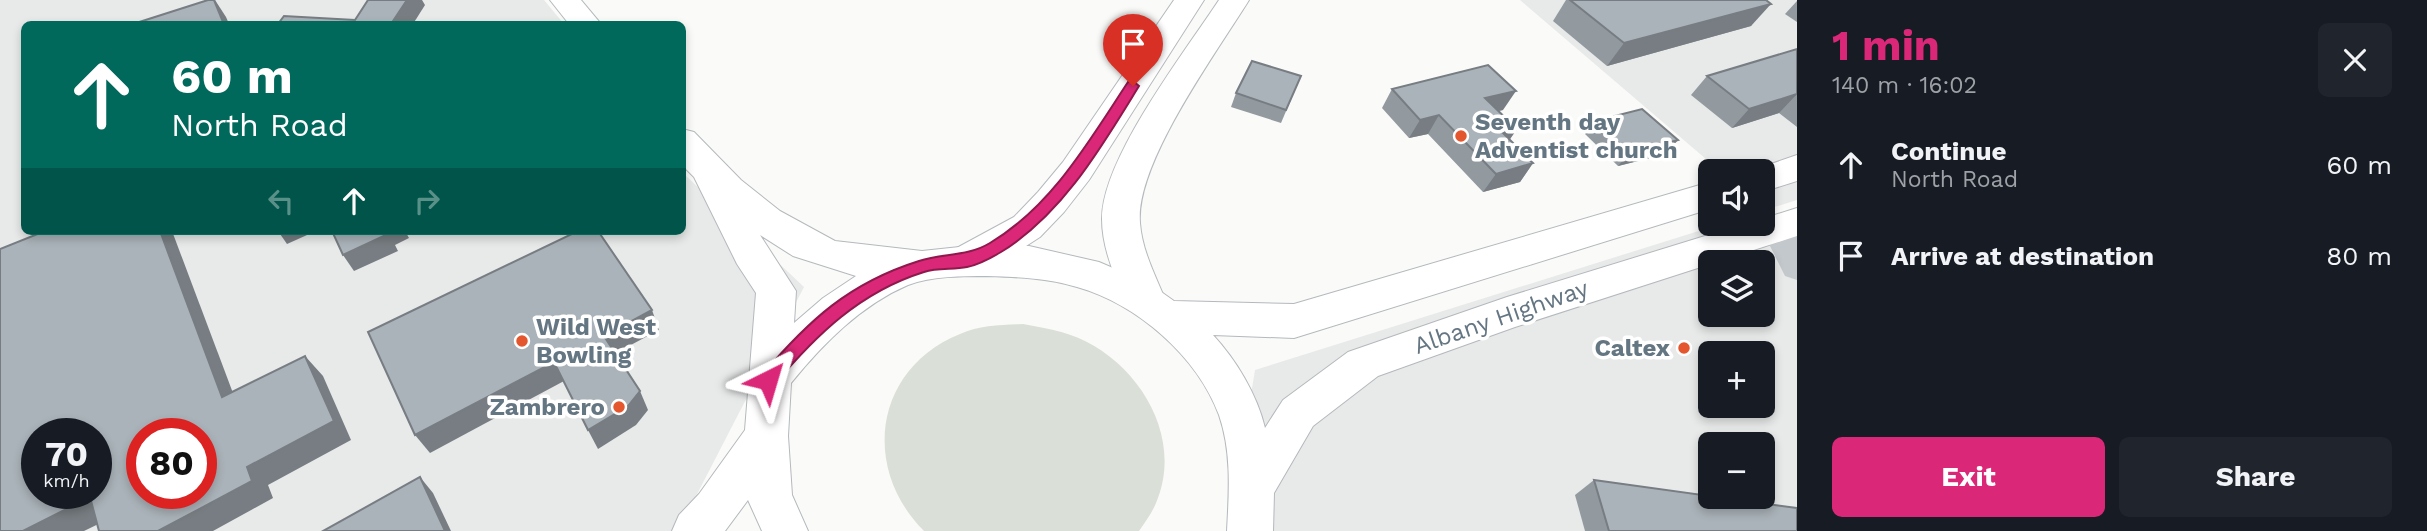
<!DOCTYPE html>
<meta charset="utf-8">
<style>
:root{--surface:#171b24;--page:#20242c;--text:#f1f3f6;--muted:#9ea1a6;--accent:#db2777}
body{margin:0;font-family:"Work Sans",sans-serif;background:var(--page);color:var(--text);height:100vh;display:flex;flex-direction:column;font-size:26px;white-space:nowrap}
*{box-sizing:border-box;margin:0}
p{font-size:23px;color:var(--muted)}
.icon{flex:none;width:38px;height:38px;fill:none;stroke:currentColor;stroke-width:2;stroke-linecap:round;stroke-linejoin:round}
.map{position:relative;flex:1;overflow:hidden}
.sheet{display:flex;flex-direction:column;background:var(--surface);width:630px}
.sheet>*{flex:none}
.hud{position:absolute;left:21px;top:21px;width:665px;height:214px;border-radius:10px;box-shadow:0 4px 10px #0003;background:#00695c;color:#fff;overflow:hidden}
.controls{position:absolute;left:1698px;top:159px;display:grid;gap:14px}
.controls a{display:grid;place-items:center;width:77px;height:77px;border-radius:10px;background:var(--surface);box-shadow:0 4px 10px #0003;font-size:35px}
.speed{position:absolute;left:21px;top:418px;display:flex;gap:14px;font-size:35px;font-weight:700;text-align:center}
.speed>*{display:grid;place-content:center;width:91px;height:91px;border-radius:50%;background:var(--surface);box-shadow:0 4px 10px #0003;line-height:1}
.speed small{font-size:18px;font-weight:400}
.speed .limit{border:10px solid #d22;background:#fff;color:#111}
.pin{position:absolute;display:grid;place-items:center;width:60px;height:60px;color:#fff;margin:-72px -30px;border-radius:50% 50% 50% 0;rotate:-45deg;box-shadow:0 0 7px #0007}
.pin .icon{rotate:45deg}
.me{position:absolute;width:77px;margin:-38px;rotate:40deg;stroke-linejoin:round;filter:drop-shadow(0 0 5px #0008)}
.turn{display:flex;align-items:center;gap:24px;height:147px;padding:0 35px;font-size:32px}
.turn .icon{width:91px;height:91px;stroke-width:2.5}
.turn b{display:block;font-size:49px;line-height:60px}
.lanes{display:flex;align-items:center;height:66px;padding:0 35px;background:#0003;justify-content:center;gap:35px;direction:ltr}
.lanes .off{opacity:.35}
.round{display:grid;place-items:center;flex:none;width:74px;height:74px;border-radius:10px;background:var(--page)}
.head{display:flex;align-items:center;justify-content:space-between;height:119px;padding:0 35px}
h1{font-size:42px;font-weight:700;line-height:52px;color:var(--accent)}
.action{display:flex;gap:14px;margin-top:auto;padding:14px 35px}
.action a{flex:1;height:80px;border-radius:10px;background:var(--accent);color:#fff;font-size:28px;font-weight:700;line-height:80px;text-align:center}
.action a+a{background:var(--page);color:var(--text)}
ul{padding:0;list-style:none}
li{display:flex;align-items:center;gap:21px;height:91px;padding:0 35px}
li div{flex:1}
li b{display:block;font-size:26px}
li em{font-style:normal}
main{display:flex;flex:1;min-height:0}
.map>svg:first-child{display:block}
.built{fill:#e8e9e9;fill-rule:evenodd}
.green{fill:#dadfd7}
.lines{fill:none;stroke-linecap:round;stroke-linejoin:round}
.major-casing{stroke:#b5babe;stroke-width:2}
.highway-casing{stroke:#b4b9bd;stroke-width:2}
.minor{fill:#c3c8cc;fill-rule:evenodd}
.major{fill:#fff;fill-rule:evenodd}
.highway{fill:#fff;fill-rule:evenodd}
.wall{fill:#929a9f}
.shaded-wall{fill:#777d82}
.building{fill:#aab3b9;stroke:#777d82;stroke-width:2;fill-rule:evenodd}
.route{fill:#db2777;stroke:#8e194d;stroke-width:2}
.poi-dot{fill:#e4572e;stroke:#fff;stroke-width:2.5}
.labels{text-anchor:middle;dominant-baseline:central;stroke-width:7;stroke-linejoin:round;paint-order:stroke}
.poi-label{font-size:24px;font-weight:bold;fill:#657683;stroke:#fff;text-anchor:start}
.street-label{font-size:24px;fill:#657683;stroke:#fff}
</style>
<main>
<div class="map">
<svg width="1797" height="531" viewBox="0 0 1797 531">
<rect width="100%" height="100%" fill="#fafaf8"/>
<g class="built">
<path d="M 0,0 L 544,0 L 564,24 L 24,24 L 24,231 L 682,231 L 683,173 L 804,287 L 678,531 L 0,531 ZM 37,434 L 96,434 L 96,494 L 37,494 ZM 142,434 L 201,434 L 201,494 L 142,494 Z"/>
<path d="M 1520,0 L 1797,0 L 1797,200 L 1765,210 L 1797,274 L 1797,531 L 1229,531 L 1255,370 L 1721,224 L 1762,224 L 1762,172 L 1720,171 ZM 1710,262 L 1762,262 L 1762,315 L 1710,315 ZM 1710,354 L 1762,354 L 1762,406 L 1710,406 ZM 1710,444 L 1762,444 L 1762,497 L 1710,497 Z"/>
</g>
<path class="green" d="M 1023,324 C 1044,328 1065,331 1085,341 C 1143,370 1183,440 1156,503 C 1152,513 1145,522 1139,531 L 924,531 C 861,468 874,369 960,334 C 980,325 1001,325 1023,324 Z"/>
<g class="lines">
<defs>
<g id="major">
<polygon points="1174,0 1204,0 1089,180 1064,212 1040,237 1006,259 967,276 953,272 948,261 953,250 1014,217 1038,192 1063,162"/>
<path d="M 1219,0 L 1249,0 C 1217,52 1135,163 1140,223 C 1142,250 1155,275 1165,299 L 1159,310 L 1145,315 L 1131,310 C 1117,284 1102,250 1102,219 C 1102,158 1185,52 1219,0 Z"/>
</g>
<g id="highway">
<polygon points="550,0 581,0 601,24 569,24"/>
<path d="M 682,129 L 694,132 L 741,180 L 780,211 L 835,241 L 922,251 L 969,246 L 1029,246 L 1099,262 L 1150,284 L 1174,301 L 1294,304 L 1710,182 L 1710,209 L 1294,338 L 1213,335 C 1236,360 1257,394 1265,428 L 1283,400 L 1348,352 L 1507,297 L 1744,224 L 1762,224 L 1762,219 L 1797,208 L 1797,236 L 1515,327 L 1378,376 L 1313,426 L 1274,493 L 1273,531 L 1227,531 C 1229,492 1232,453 1219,415 C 1197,356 1137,304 1077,287 C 1047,278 1018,277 987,276 C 962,276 932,276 908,285 C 861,305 823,344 791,383 L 788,436 L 792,495 L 808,531 L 762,531 L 748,500 L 725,531 L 672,531 L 679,515 L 699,494 L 745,430 L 756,293 L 737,264 L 694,177 L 682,165 ZM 760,235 L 793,256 L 856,276 L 823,298 L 794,323 L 796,291 Z"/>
<polygon points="1797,155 1797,181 1762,192 1762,172 1748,172"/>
</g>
</defs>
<use href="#major" class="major-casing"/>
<use href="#highway" class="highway-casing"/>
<polygon class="minor" points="1778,215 1790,219 1797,232 1797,280 1785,276 1761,228 1766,219"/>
<use href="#major" class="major"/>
<use href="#highway" class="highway"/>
</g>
<g class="wall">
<polygon points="1566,0 1766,0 1751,26 1607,66 1553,21"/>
<polygon points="1797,1 1797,22 1785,14"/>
<polygon points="1797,49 1797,127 1779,113 1732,128 1691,95 1707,76"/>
<polygon points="1301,76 1281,123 1231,107 1236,93"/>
<polygon points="1392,89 1503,110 1498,111 1517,129 1509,140 1533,163 1520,182 1483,192 1428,134 1409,138 1382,108"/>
<polygon points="1595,121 1666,154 1618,166 1585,134"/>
<polygon points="1594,480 1797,531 1585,531 1575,495"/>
</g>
<g class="shaded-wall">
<polygon points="215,0 226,17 229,24 215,24"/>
<polygon points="407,0 422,0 425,5 413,24 391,24"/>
<polygon points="1771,4 1751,26 1607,66 1624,43"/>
<polygon points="1516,91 1503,110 1473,117 1485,98"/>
<polygon points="1797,94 1779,113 1732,128 1749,109"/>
<polygon points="1439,115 1428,134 1409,138 1420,120"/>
<polygon points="1517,129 1504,148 1503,133"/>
<polygon points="1678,140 1666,154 1618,166 1630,153"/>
<polygon points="1533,163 1520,182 1483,192 1496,174"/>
<polygon points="160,231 172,231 242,417 222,397"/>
<polygon points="278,231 316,231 287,244"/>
<polygon points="386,231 405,231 409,238 395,245 398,251 354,271 343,255"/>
<polygon points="652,310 659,330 612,355 604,336"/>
<polygon points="305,356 323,376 351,440 268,485 273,498 213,531 158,531"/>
<polygon points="554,362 564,381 430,453 415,435"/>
<polygon points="640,391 648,410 636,425 598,449 588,430"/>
<polygon points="420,477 433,493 451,531 445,531"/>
<polygon points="90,497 117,515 84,531 23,531"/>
</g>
<g class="building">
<polygon points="208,0 214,0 223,22 215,24 133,24"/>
<polygon points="368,0 407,0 391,24 278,24 284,16 355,20"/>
<polygon points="1570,0 1766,0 1771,4 1624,43"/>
<polygon points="1797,49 1797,94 1749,109 1707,76"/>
<polygon points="1252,61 1301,76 1286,110 1236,93"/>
<polygon points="1488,65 1516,91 1485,98 1517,129 1503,133 1533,163 1496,174 1439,115 1420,120 1392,89"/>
<polygon points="1642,109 1678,140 1630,153 1595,121"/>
<path d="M 45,231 L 160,231 L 222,397 L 305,356 L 334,421 L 247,467 L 252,481 L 158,531 L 99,531 L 90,497 L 23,531 L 0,531 L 0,249 ZM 37,434 L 96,434 L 96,494 L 37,494 ZM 142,434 L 201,434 L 201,494 L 142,494 Z"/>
<polygon points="332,231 386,231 388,234 343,255"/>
<polygon points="578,231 598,231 652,310 604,336 640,391 628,406 588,430 554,362 415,435 368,332"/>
<polygon points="420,477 445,531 323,531"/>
<polygon points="1594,480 1710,496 1710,497 1717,497 1797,508 1797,531 1609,531"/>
</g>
<path class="route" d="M 1133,81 L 1139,86 C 1102,146 1063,214 1001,252 C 991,258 978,265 967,267 C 953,270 938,267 924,272 C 860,292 816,335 774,385 L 762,385 L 759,380 L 762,375 C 809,320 849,283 919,261 C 943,253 967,257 990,243 C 1052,206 1089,141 1128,82 Z"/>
<g class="poi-dot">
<circle cx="1461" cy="136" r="7"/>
<circle cx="522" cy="341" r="7"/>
<circle cx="1684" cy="348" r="7"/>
<circle cx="619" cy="407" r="7"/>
</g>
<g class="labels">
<g class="poi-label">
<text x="1475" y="122">Seventh day<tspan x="1475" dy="28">Adventist church</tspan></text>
<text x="536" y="327">Wild West<tspan x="536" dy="28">Bowling</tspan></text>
<text x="1670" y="348" text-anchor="end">Caltex</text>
<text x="605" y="407" text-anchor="end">Zambrero</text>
</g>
<g class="street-label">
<text transform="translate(1501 317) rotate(-19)">Albany Highway</text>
</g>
</g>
</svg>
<div class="controls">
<a><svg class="icon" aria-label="sound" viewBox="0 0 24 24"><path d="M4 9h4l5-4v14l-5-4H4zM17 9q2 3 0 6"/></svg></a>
<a><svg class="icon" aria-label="layers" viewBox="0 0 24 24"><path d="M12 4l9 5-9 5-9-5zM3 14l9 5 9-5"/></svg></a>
<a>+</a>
<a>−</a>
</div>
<div class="speed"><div>70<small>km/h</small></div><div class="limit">80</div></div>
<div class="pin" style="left:1133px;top:86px;background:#d93025"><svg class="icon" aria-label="arrive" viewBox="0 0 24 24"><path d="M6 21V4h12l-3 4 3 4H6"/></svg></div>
<svg class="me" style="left:768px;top:380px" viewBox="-20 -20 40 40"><path d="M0-17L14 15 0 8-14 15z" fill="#db2777" stroke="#fff" stroke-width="4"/></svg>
<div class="hud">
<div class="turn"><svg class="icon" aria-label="ahead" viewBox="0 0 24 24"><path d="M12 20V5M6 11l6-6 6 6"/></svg><div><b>60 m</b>North Road</div></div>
<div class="lanes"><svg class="icon off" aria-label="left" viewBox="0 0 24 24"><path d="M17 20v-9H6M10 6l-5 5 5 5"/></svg><svg class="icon" aria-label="ahead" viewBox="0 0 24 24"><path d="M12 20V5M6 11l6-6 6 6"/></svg><svg class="icon off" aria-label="right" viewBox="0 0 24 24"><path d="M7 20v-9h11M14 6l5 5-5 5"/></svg></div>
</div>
</div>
<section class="sheet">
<div class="head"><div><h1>1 min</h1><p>140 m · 16:02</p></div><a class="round"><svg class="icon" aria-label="close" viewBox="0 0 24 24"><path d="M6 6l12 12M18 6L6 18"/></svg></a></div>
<ul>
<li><svg class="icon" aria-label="ahead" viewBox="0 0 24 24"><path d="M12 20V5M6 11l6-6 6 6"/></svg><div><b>Continue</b><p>North Road</p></div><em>60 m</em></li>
<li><svg class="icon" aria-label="arrive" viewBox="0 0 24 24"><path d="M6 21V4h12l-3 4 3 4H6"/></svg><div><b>Arrive at destination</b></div><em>80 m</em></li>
</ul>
<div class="action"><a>Exit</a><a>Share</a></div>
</section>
</main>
